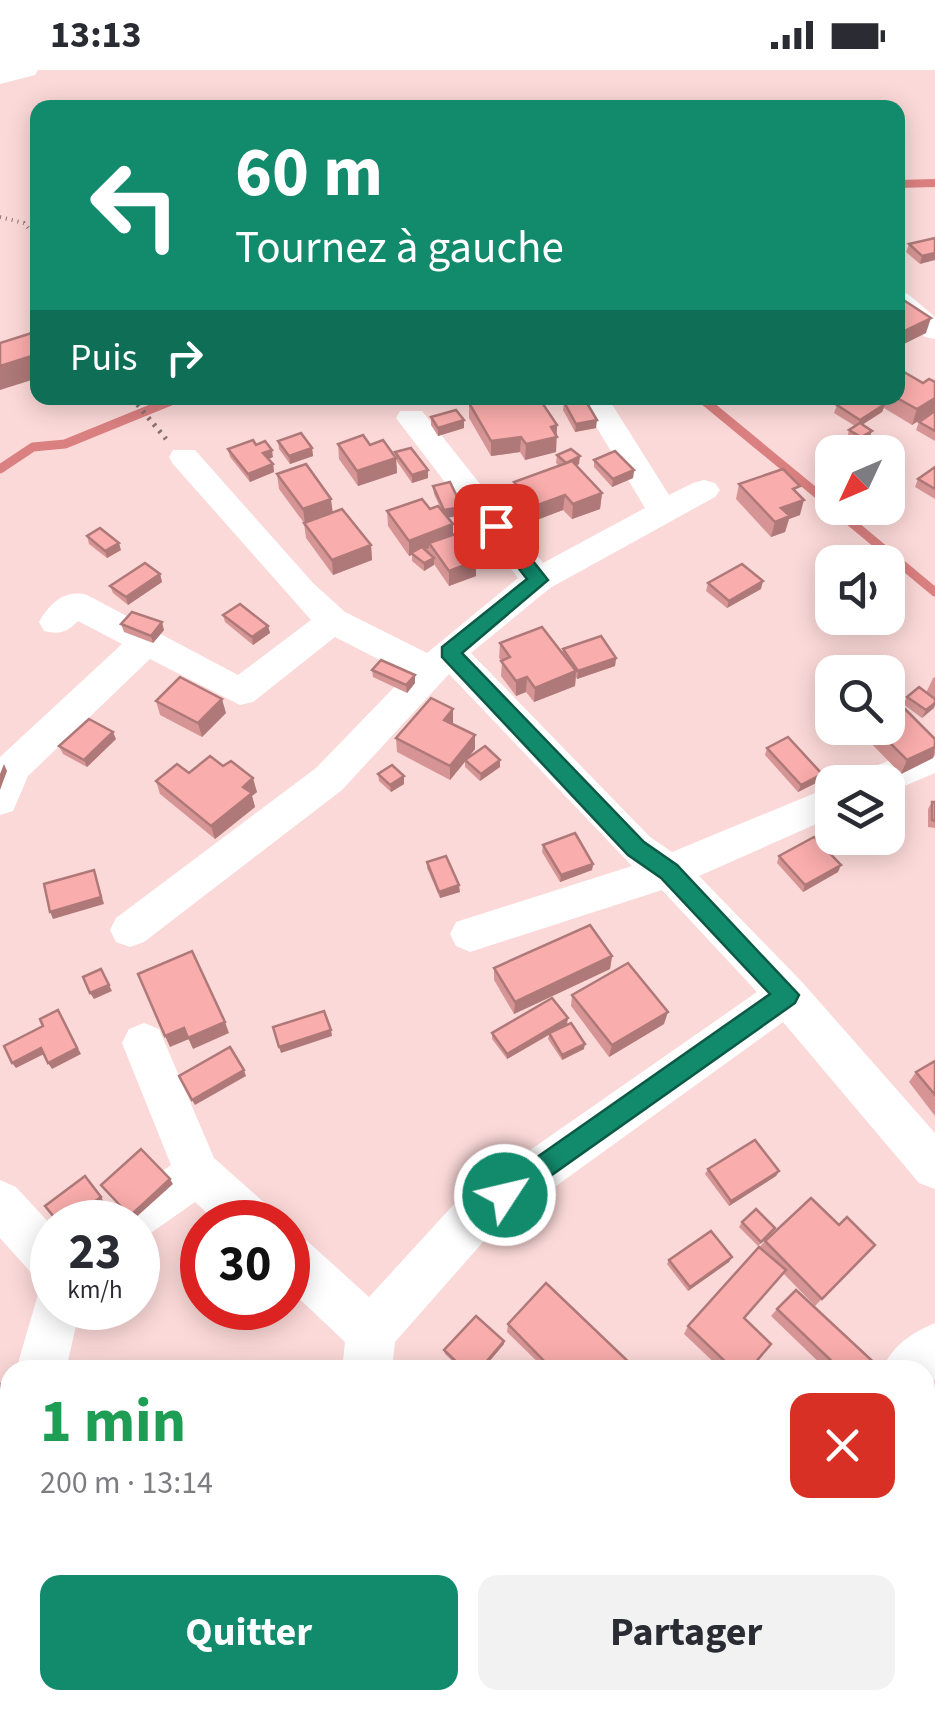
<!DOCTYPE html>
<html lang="fr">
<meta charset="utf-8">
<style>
:root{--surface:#fff;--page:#f2f2f3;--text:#2b2b33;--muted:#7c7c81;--accent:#128a6c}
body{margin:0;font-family:"Source Sans 3",sans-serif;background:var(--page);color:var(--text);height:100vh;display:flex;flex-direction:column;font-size:38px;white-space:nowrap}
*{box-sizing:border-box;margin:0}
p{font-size:32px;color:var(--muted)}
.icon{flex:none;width:55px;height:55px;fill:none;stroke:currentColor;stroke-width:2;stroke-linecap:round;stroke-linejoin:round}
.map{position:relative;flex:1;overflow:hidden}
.sheet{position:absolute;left:0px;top:1290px;width:935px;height:350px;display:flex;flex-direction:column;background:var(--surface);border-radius:30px 30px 0 0;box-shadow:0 5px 25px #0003}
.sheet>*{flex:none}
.hud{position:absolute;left:30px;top:30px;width:875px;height:305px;border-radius:20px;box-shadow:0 5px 25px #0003;background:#128a6c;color:#fff;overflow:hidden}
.needle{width:65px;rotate:226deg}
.tools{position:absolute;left:815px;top:365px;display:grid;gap:20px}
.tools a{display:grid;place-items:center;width:90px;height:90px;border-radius:20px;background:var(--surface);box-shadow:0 5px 25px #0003;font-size:50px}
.speed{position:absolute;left:30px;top:1130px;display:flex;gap:20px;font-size:50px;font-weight:700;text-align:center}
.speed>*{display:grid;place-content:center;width:130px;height:130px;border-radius:50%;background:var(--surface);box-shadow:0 5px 25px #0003;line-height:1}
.speed small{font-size:25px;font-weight:400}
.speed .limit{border:15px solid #d22;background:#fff;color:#111}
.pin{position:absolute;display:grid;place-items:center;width:85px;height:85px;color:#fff;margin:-42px;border-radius:20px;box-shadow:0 5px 15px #0006}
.me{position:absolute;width:110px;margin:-55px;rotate:55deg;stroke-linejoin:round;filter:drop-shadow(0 0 8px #0008)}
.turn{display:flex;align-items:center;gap:35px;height:210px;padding:0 40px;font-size:45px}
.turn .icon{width:130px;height:130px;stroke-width:2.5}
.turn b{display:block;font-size:70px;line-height:85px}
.then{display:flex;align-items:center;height:95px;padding:0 40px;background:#0003;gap:20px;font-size:38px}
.round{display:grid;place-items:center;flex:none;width:105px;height:105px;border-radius:20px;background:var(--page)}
.summary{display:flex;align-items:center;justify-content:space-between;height:170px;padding:0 40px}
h1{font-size:60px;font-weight:700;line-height:75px;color:#1e9e55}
.cta{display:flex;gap:20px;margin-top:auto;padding:20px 40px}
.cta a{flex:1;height:115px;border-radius:20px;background:var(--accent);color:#fff;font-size:40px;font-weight:700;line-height:115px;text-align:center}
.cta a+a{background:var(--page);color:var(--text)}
.status{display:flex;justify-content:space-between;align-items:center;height:70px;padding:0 50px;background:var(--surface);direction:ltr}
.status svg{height:28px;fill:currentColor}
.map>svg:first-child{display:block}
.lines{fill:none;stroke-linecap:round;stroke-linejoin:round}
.stream-far1{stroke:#db8081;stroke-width:8}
.stream{stroke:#db8081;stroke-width:9}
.path-far1{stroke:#897372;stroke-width:4;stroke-dasharray:1 5;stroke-linecap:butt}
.path{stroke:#897372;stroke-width:5;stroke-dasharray:2.5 6;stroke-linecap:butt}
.minor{fill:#fff;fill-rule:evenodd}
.wall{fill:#d69594}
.shaded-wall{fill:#ae7978}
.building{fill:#f9adac;stroke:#ae7978;stroke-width:2.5}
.route{fill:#128a6c;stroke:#0c5a46;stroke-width:2.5}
</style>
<div class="status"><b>13:13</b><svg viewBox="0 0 49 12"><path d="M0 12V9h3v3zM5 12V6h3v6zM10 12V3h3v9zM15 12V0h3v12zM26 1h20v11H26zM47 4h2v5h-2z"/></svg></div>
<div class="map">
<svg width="935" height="1640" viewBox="0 0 935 1640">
<rect width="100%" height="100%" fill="#fbd9d8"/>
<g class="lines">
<polyline class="stream-far1" points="898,114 935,113"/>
<g class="stream">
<polyline points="701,328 832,436"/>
<polyline points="0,399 33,377 65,374 178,328"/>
<polyline points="834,438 935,522"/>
</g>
<polyline class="path-far1" points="0,147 24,153 38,169"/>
<polyline class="path" points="132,328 166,369"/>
<g class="minor">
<polygon points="0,0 38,0 35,5 0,14"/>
<polygon points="898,222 908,224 935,247 935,269 925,267 898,244"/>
<path d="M 579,328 L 608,328 L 669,425 L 693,413 L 704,410 L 715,413 L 720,420 L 715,427 L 550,518 L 471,583 L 650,767 L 672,782 L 832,716 L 832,747 L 699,806 L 802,912 L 935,1063 L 935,1119 L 919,1113 L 783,952 L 491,1163 L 395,1272 L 392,1300 L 342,1300 L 345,1272 L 288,1218 L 288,1162 L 305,1169 L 369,1227 L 457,1131 L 757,922 L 662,820 L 470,882 L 456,876 L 450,864 L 456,852 L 632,796 L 449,604 L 342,720 L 144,872 L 130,877 L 116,872 L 110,860 L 116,848 L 316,698 L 407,604 L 335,567 L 253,632 L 240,635 L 150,589 L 28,706 L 13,741 L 0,745 L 0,687 L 122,574 L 78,551 C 67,562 60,565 44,561 L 39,552 C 50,533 65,519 87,525 L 238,605 L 311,550 L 173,394 L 169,387 L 173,380 L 195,380 L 313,513 L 345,542 L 427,583 L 518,508 L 396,348 L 400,341 L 422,341 L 543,493 L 645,438 Z"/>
<polygon points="935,673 935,703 888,723 888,712 856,712 862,701"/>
<polygon points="144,953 159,959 214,1088 268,1136 274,1152 217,1152 195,1132 138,1172 138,1152 107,1152 113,1136 171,1095 122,973 129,959"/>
<polygon points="0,1110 16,1117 52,1156 52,1214 35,1207 0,1168"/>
<polygon points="52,1215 52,1238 80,1238 66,1300 16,1300 39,1221"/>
<path d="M 935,1253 L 935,1310 L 925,1318 L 925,1300 L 882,1300 C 892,1276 911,1263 935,1253 Z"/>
<polygon points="217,1630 278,1630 282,1640 222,1640"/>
<polygon points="586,1630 650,1630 654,1640 591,1640"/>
<polygon points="658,1630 716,1630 713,1640 655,1640"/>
</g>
</g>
<g class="wall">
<polygon points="935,168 920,194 906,182 909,174"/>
<polygon points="935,312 935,340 912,355 884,338 882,342 862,355 869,369 858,375 847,368 849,360 855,356 834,343 837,335 876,328 898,328 923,313"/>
<polygon points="822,328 843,328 832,334"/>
<polygon points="564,332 596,358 575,362 563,340"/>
<polygon points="469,333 557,355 556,382 525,390 520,382 491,386 469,348"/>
<polygon points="935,341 935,371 916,360 919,352"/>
<polygon points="431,347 464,350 464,358 438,366 431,355"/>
<polygon points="278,371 312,378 313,386 290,394 279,379"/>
<polygon points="338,374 370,375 396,387 395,382 428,408 412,413 396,390 397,403 358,416 339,389"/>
<polygon points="256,375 273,387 269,389 273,394 274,402 250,412 230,387 228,379"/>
<polygon points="557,385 579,394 576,396 602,423 600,439 572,449 563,440 534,451 514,428 514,412 559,396 556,393"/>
<polygon points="594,390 634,400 633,408 612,417 594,397"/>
<polygon points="935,397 935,429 915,417 918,409"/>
<polygon points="277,404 333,442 371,475 372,490 333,505 306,468 304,453 279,419"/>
<polygon points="739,414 798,424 800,445 789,449 785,462 771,467 736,429"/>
<polygon points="433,416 462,445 448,448 453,454 453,464 493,477 492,478 492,494 476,499 476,506 449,516 434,494 424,501 412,491 412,485 409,486 388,456 387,441 440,437 434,424"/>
<polygon points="498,436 522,449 508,455 498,444"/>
<polygon points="87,466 121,480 107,488 89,474"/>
<polygon points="160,504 162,512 128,535 113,523 110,516"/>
<polygon points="708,513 761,519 727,538 706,521"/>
<polygon points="223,545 268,556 270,563 253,575 225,552"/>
<polygon points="121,554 164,560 153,573 124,562"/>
<polygon points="500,573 562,583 563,579 616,588 615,596 577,609 576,607 575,616 534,632 526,622 516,626 501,606 502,591 499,588"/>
<polygon points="372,600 415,605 415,613 407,623 373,607"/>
<polygon points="935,607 935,636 922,648 903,634 907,627 926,623 933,608"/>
<polygon points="156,631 226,643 202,667 160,645"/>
<polygon points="453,639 452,654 475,665 475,679 469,687 500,690 500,697 480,711 465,697 465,692 450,710 397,682 396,668"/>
<polygon points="870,658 888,658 935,669 935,685 933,688 901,704 865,667"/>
<polygon points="116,669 87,697 63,684 59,676"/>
<polygon points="767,678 822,704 820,711 798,722 765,685"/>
<polygon points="189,703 257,722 252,726 255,737 215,769 160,724 156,711"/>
<polygon points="378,704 404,714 391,722 379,711"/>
<polygon points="932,732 935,732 935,758 928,757 928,739"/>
<polygon points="543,775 593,794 592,800 560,812 542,782"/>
<polygon points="779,786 838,802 803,822 777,793"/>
<polygon points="427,792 460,822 440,828 427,798"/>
<polygon points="612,886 610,899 514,944 494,910 494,898"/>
<polygon points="572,925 664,954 609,987 571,936"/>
<polygon points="567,954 584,979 562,990 548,969 549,965 507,989 492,969 492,963"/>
<polygon points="935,991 935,1046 909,1012 916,1002"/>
<polygon points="708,1099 779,1101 776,1106 729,1136 705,1104"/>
<polygon points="742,1152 772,1163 758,1176 739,1157"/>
<polygon points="839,1155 875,1175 815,1236 783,1203 744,1249 749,1300 722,1300 684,1264 688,1256 765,1171"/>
<polygon points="732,1187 729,1192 688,1221 667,1194 669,1190"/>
<polygon points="777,1239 882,1300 827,1300 771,1246"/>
<polygon points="508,1254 634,1300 546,1300 507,1262"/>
<polygon points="504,1271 504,1274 482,1300 462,1300 445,1284 444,1280"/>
<polygon points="797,1630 899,1630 891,1640 806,1640"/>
</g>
<g class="shaded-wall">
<polygon points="935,183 935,190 920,194 922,186"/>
<polygon points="931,248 926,263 898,277 898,264"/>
<polygon points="38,284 38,308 0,320 0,296"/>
<polygon points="777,328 791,328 775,334"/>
<polygon points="935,328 935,340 912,355 917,339"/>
<polygon points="885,334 882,342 857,358 860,350"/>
<polygon points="464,350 464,358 438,366 438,358"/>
<polygon points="597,350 596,358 575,362 576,354"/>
<polygon points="557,355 556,382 525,390 526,374 551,357"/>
<polygon points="872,361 869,369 858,375 861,367"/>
<polygon points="521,367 520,382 491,386 491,371"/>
<polygon points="312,378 313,386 290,394 289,386"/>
<polygon points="272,380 273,387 264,391 263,383"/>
<polygon points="580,386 579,394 565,401 566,393"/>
<polygon points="396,388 397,403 358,416 357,401"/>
<polygon points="273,394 274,402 250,412 248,404"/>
<polygon points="428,400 428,408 412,413 412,405"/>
<polygon points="634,400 633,408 612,417 613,409"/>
<polygon points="602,423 600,439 572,449 573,434"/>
<polygon points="565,425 563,440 534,451 535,436"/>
<polygon points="331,429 333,444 305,454 303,439"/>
<polygon points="804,430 800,445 789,449 785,462 771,467 775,452 781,438"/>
<polygon points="462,437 462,445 444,448 444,440"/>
<polygon points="523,441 522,449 508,455 509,447"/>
<polygon points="453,454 453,470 429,473 429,478 409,486 409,471"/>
<polygon points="494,462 493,477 483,481 483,466"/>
<polygon points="119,473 121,480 107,488 105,481"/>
<polygon points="371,475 372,490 333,505 332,490"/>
<polygon points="493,479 492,494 476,499 476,506 449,516 449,501 472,485"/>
<polygon points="434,488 434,495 424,501 424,493"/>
<polygon points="160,504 162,512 128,535 126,527"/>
<polygon points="763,511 761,519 727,538 729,531"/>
<polygon points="162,552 164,560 153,573 151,566"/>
<polygon points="268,556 270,563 253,575 252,567"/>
<polygon points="616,588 615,596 577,609 578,601"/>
<polygon points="576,601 575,616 534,632 535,618"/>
<polygon points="415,605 415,613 407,623 406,615"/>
<polygon points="527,607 526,622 516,626 516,611"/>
<polygon points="222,629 226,643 202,667 198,653"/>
<polygon points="935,633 934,638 922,648 926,640"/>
<polygon points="453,639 453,653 444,664 444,650"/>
<polygon points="113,662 116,669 87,697 84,690"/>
<polygon points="475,665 475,679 450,710 450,696"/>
<polygon points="935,677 933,688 901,704 907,690"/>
<polygon points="500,690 500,697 480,711 481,704"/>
<polygon points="4,694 7,701 0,720 0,704"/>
<polygon points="822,704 820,711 798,722 801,715"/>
<polygon points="404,706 404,714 391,722 390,715"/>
<polygon points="253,708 257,722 252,726 255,737 215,769 211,756 243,717"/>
<polygon points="593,794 592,800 560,812 561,805"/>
<polygon points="841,795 838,802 803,822 805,815"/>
<polygon points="94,800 104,834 53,849 50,842"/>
<polygon points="459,815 460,822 440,828 439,822"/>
<polygon points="612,886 610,899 514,944 515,932"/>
<polygon points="109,915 112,921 94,929 90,923"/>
<polygon points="58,940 81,984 52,999 48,993"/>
<polygon points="668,942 664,954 609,987 612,975"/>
<polygon points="568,948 567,954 507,989 507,984"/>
<polygon points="225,952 229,963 193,979 188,968"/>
<polygon points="184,958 189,969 170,977 165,966"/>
<polygon points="331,960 332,966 281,983 279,977"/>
<polygon points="585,974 584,979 562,990 562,985"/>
<polygon points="41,978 44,984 16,998 12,993"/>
<polygon points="244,1000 246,1006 195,1035 192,1030"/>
<polygon points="779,1101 776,1106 729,1136 731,1131"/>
<polygon points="170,1109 173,1114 133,1150 130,1146"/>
<polygon points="101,1127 104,1132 98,1137 94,1132"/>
<polygon points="732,1187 729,1192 688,1221 690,1217"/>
<polygon points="149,1208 152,1212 138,1226 138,1219"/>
<polygon points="504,1271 504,1274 482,1300 479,1300"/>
<polygon points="10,1348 10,1354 0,1362 0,1355"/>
<polygon points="10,1597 10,1603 0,1604"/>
</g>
<g class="building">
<polygon points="935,168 935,183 922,186 909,174"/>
<polygon points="905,231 931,248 898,264 898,235"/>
<polygon points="38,261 38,284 0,296 0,273"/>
<polygon points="904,302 923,313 929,309 935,312 935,328 917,339 897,328 898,306"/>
<polygon points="494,328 539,328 557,355 551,357 557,367 526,374 521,367 491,371 469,333"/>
<polygon points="584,328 597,350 576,354 564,332"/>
<polygon points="849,328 874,328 885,334 860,350 837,335"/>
<polygon points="456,340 464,350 438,358 431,347"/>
<polygon points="935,341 935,361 919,352"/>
<polygon points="860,353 872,361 861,367 849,360"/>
<polygon points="301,363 312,378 289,386 278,371"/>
<polygon points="363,365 370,375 383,370 396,388 357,401 338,374"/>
<polygon points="253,370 256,375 265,371 272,380 263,383 273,394 248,404 228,379"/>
<polygon points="411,378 428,400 412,405 395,382"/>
<polygon points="571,379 580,386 566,393 557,385"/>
<polygon points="615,381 634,400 613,409 594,390"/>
<polygon points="572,391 602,423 573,434 565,425 535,436 514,412"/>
<polygon points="306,394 331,429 303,439 277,404"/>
<polygon points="935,397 935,419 918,409"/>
<polygon points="783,399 800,416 793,419 804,430 781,438 790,446 775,452 739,414"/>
<polygon points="450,412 462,437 444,440 433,416"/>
<polygon points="422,429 430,439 438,436 453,454 409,471 387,441"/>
<polygon points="511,430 523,441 509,447 498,436"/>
<polygon points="342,439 371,475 332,490 304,453"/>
<polygon points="487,453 494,462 483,466 493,479 472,485 476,491 449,501 429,473"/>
<polygon points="100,458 119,473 105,481 87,466"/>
<polygon points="422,477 434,488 424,493 411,483"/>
<polygon points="145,493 160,504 126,527 110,516"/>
<polygon points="742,494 763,511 729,531 708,513"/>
<polygon points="240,534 268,556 252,567 223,545"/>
<polygon points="132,542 162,552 151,566 121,554"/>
<polygon points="542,557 576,601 535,618 527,607 516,611 501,591 510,587 500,573"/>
<polygon points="601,566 616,588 578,601 563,579"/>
<polygon points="381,590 415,605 406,615 372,600"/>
<polygon points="180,607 222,629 198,653 156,631"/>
<polygon points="888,615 896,622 888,627"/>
<polygon points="919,617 935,629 935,633 926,640 907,627"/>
<polygon points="431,628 453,639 444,650 475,665 450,696 396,668"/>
<polygon points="904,638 935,669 935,677 907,690 875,658 888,658 888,646"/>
<polygon points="89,649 113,662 84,690 59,676"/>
<polygon points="788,667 822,704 801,715 767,678"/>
<polygon points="485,676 500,690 481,704 465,690"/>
<polygon points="210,686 223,696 231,691 253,708 243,717 252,723 211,756 156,711 177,694 189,703"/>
<polygon points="392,695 404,706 390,715 378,704"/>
<polygon points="932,732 935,732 935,751 932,750"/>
<polygon points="575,763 593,794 561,805 543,775"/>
<polygon points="814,767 841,795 805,815 779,786"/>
<polygon points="446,786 459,815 439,822 427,792"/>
<polygon points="94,800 101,827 50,842 44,814"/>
<polygon points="590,855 612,886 515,932 494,898"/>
<polygon points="192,881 225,952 188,968 184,958 165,966 138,904"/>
<polygon points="628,893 668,942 612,975 572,925"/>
<polygon points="101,899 109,915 90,923 83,907"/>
<polygon points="552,928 568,948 507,984 492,963"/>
<polygon points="58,940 77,978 48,993 41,978 12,993 4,976 43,956 40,949"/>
<polygon points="324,941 331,960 279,977 273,957"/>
<polygon points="571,953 585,974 562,985 549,963"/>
<polygon points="230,977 244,1000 192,1030 179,1006"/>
<polygon points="935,991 935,1025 916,1002"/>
<polygon points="755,1070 779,1101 731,1131 708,1099"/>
<polygon points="141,1079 170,1109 130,1146 101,1115"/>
<polygon points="85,1106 101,1127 94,1132 109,1150 106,1152 75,1152 73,1151 70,1152 58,1152 45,1136"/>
<polygon points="811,1128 839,1155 847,1147 875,1175 822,1229 765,1171"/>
<polygon points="756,1139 775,1158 761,1172 742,1152"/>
<polygon points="711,1161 732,1187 690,1217 669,1190"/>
<polygon points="759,1177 786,1200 744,1248 771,1274 749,1300 734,1300 688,1256"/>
<polygon points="138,1195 149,1208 138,1219"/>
<polygon points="546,1213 635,1298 633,1300 553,1300 508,1254"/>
<polygon points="796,1220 882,1300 841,1300 777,1239"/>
<polygon points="476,1246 504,1271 479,1300 465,1300 444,1280"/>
<polygon points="6,1310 10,1316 10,1348 0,1355 0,1315"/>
<polygon points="10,1424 10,1494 0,1497 0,1427"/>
<polygon points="10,1526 10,1597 0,1603 0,1532"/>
<polygon points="925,1550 935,1560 935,1581 925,1594"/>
<polygon points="338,1630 376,1630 383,1640 328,1640"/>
<polygon points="805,1630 899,1630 891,1640 814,1640"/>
</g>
<polygon class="route" points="496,450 502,452 548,510 462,583 644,772 677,795 799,925 795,933 505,1138 496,1134 492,1125 496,1116 770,924 661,808 628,785 442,587 442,577 527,509 486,456"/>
</svg>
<div class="tools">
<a><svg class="needle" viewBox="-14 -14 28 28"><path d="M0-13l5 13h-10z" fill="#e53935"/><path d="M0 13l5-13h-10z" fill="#7c7c81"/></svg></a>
<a><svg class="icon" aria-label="sound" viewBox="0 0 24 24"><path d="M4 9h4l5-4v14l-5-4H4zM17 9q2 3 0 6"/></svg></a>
<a><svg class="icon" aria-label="search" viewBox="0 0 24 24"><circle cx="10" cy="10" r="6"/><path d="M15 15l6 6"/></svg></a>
<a><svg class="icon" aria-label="layers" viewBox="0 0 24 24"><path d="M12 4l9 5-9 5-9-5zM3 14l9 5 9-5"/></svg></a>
</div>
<div class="speed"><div>23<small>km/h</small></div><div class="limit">30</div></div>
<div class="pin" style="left:496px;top:456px;background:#d93025"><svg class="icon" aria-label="arrive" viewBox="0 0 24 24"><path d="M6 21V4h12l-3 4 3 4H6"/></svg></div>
<svg class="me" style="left:505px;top:1125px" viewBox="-20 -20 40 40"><circle r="17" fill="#128a6c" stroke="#fff" stroke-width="3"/><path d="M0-11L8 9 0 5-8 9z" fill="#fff"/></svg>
<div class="hud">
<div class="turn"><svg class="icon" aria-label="left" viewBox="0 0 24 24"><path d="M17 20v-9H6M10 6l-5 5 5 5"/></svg><div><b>60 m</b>Tournez à gauche</div></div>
<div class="then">Puis<svg class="icon" aria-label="right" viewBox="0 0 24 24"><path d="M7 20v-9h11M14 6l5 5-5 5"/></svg></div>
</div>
<section class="sheet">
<div class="summary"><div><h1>1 min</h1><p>200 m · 13:14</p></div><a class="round" style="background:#d93025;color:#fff"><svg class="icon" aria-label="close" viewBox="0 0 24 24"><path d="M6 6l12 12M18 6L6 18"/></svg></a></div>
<div class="cta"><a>Quitter</a><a>Partager</a></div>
</section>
</div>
